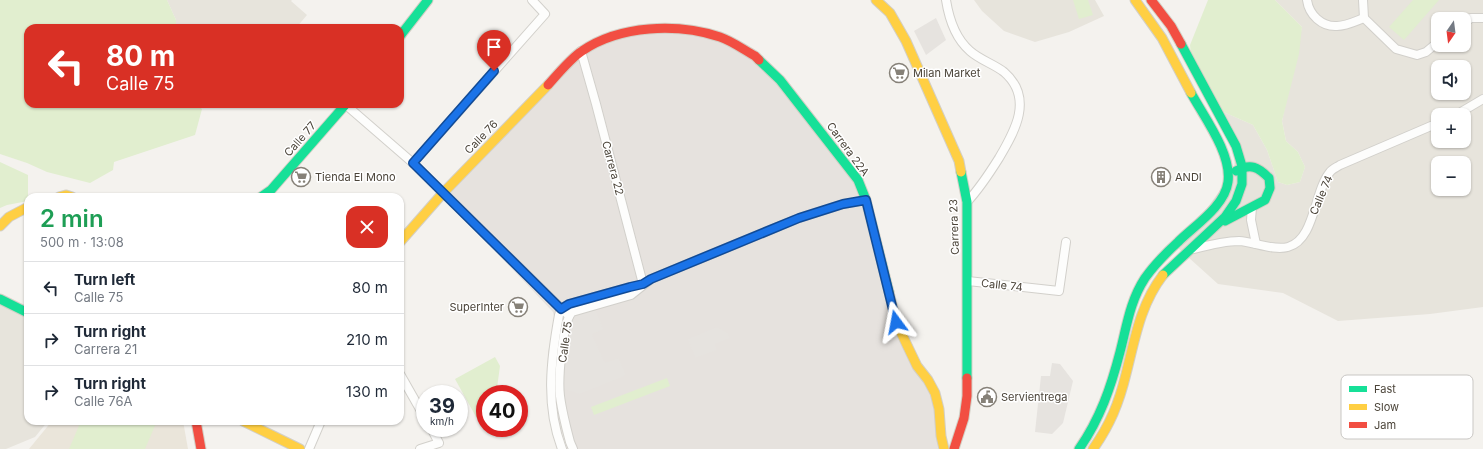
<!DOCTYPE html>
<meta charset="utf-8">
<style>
:root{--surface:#fff;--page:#f2f2f3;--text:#1f2937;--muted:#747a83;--line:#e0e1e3}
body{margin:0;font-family:Inter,sans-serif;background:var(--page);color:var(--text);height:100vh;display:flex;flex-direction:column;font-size:15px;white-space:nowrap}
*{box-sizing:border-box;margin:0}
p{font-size:13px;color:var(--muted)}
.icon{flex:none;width:22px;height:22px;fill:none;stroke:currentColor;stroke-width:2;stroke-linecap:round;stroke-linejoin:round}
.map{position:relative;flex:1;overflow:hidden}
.sheet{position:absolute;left:24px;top:193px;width:380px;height:232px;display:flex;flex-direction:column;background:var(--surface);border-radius:12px;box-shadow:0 1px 3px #0004}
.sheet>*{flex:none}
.banner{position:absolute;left:24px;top:24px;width:380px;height:84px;border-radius:12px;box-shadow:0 1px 3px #0004;background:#d93025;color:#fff;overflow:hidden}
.needle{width:26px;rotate:194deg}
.fabs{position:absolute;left:1431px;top:12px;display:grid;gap:8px}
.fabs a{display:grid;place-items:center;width:40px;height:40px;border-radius:8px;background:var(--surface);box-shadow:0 1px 3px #0004;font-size:20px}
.speed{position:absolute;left:416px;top:385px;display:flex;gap:8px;font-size:20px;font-weight:700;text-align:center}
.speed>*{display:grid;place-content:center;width:52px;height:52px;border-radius:50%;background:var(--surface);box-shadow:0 1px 3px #0004;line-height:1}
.speed small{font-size:10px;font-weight:400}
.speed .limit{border:6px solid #d22;background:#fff;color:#111}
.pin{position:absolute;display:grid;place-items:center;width:34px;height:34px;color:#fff;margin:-41px -17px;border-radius:50% 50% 50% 0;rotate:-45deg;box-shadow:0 0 4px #0007}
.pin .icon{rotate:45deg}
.me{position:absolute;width:44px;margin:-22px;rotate:347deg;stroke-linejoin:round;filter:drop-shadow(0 0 3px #0008)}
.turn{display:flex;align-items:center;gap:14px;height:84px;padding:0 16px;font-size:18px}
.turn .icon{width:52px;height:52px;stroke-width:2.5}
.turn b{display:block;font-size:28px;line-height:34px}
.round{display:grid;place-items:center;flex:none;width:42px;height:42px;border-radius:12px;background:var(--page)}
.overview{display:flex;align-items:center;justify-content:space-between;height:68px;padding:0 16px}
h1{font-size:24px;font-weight:600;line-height:30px;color:#1e9e55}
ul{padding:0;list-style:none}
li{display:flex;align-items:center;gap:12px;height:52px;padding:0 16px;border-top:1px solid var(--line)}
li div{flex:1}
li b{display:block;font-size:15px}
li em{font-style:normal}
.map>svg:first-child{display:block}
.residential{fill:#e7e4dc;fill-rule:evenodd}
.industrial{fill:#e6e2de}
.education{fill:#eae5da}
.green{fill:#e1eecf}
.parking{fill:#e6e3df}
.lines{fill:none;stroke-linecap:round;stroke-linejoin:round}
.street-casing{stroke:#d2d0cb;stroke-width:10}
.fast-casing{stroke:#d3cfc5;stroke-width:11}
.slow-casing{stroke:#d3cfc5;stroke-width:11}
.jam-casing{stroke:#d3cfc5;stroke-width:11}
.street{stroke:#fdfdfc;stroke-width:8}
.fast{stroke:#16e098;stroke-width:9}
.slow{stroke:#ffcf43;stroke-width:9}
.jam{stroke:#f24e42;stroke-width:9}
.route-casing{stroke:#114b97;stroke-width:10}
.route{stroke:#1a73e8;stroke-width:7}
.labels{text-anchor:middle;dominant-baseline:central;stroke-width:3;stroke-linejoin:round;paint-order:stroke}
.poi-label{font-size:11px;fill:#4b4439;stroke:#fff;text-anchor:start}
.street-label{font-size:11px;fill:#4b4439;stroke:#fff}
.key{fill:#fff;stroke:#c9c7c4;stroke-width:1}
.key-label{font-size:11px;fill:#4b4439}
</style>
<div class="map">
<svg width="1483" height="449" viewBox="0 0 1483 449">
<rect width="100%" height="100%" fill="#f4f2ee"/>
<g class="residential">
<polygon points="167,0 292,0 291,1 307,15 296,28 176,28 176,20"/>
<polygon points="974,0 1095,0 1104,16 1069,32 1035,42 1004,31 982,11"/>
<path d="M 1275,0 L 1483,0 L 1483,307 L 1430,314 L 1338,321 L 1283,293 L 1218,284 L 1178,248 L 1234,171 L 1235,155 L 1219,110 L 1253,125 L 1267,150 L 1278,182 L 1287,185 L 1300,182 L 1305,167 L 1298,152 L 1286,141 L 1282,121 L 1302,27 ZM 1438,19 L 1464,19 L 1464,45 L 1438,45 ZM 1438,67 L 1464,67 L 1464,93 L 1438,93 ZM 1438,115 L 1464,115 L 1464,141 L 1438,141 ZM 1438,163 L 1464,163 L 1464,189 L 1438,189 Z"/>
<polygon points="0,304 28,318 28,421 48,421 35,437 6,449 0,449"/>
</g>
<polygon class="industrial" points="640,29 721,37 755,56 856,172 896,322 935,393 938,449 568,449 547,393 548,352 555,321 553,312 443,196 581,51"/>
<polygon class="education" points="52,421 183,421 188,449 29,449"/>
<g class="green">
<polygon points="0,0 167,0 176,20 176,28 28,28 28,104 195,104 202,109 195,135 114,162 113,170 90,183 47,172 27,163 0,154"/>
<polygon points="1073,0 1088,0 1093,15 1079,19"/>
<polygon points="1208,0 1275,0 1302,27 1299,54 1282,121 1286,141 1298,152 1305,167 1300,182 1287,185 1278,182 1267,150 1253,125 1219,110 1192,65 1190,45"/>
<polygon points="1413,0 1439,0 1404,40 1389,27"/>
<polygon points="0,162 28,175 28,201 7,205 0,208"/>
<polygon points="495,357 500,366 497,388 499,394 485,394 485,421 480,424 455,379"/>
<polygon points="667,378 670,386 594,415 591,407"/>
<polygon points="81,421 157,421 145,449 69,449"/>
</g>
<g class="parking">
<polygon points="936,18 946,40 926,55 914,31"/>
<polygon points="596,310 603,329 592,334 605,363 619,358 626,375 580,394 561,388 562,351 570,319 578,313"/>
<polygon points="717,327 728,333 730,338 715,344 717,350 695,358 688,339"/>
<polygon points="1052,363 1060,364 1073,381 1063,423 1052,434 1035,432 1041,376 1050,376"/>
</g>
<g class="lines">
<defs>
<g id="street">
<path d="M 946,0 C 949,19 956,39 970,51 C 980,60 994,64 1004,72 C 1034,98 1015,131 999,158 C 989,174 980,188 967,202"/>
<path d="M 1307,0 C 1309,15 1322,27 1337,26 C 1346,26 1356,21 1364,18"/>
<polyline points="1363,0 1364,18"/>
<polyline points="1364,18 1396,49 1417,55 1426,52 1438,42"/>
<polyline points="1464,23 1471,18 1483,18"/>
<polyline points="581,51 596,104 643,284"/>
<polyline points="346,105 413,163 569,316"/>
<polyline points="1456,115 1483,99"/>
<polyline points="413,163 545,14 532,0"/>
<polyline points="1252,207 1251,220 1256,244"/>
<path d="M 1194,249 C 1209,245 1224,241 1239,241 C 1254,242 1274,251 1288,247 C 1315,240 1314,191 1330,172 C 1332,169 1337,167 1340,165 L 1438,123"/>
<polyline points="968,281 1059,291 1066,242"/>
<polyline points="400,374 425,418"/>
<polyline points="309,449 321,421"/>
<polyline points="420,449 439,443 431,428"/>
<path d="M 562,449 C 545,405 551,359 559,315 L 561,309 L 569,304 L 630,287 L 643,285"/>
<path d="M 573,449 L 570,442 C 566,427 562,412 560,396 C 558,380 562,323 572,312 L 631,295 L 651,279 L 799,218 L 843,204 L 866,200"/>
</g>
<g id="fast">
<polyline points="400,36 428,0"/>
<polyline points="759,60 780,80 858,180 866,200 889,292"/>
<polyline points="961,172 967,202 967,378"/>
<polyline points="261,197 271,190 346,104"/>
<path d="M 1225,221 L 1265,200 L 1270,188 L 1269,178 C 1258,167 1251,163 1236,171"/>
<polyline points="1163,275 1225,217 1236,201 1242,184 1242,166 1236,146 1181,44"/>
<polyline points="0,299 28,313"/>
<path d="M 1079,449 C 1100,419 1111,387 1120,352 C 1127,325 1130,301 1145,278 C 1155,264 1166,253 1178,242 C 1194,226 1225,206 1228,182 C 1232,154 1204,117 1191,93"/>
</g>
<g id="slow">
<polyline points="876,0 890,13 906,41 959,161 961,172"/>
<polyline points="1135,0 1162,38 1191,93"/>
<polyline points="59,197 66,195 72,197"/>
<polyline points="0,226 9,217 28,207"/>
<polyline points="400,242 443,193 548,85"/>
<polyline points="889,292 896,322 917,366 928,380 935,393 939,409 941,436 944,449"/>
<polyline points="243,421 300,449"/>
<path d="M 1093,449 C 1110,425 1119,403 1126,374 C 1135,339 1140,305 1163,275"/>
</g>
<g id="jam">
<polyline points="1151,0 1171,26 1181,44"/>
<path d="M 548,85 C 557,75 571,58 582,51 C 620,25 677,23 720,37 C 732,41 744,50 755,56 L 759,60"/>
<polyline points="196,421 201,449"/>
<polyline points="954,449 964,418 967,396 967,378"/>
</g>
</defs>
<use href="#street" class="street-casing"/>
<use href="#fast" class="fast-casing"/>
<use href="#slow" class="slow-casing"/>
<use href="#jam" class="jam-casing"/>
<use href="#street" class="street"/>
<use href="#fast" class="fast"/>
<use href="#slow" class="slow"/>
<use href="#jam" class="jam"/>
</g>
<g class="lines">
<defs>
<polyline id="route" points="494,71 413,163 561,309 569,304 630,287 643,284 651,279 799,218 843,204 866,200 896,322"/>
</defs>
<use href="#route" class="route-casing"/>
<use href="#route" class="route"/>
</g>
<defs>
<symbol id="supermarket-ring" viewBox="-11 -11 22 22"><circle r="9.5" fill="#fff" stroke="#868178" stroke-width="1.5"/><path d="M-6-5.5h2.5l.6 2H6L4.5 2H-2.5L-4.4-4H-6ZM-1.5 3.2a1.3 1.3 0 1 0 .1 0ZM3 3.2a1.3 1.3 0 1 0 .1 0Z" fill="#868178"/></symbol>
<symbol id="building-ring" viewBox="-11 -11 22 22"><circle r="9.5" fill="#fff" stroke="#868178" stroke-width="1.5"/><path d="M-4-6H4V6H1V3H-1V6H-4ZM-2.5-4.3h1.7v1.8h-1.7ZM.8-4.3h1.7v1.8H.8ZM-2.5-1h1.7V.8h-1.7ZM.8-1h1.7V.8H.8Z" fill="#868178"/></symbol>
<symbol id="civic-ring" viewBox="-11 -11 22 22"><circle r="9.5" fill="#fff" stroke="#868178" stroke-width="1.5"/><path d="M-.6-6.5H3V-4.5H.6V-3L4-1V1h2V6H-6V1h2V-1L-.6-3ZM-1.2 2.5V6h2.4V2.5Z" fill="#868178"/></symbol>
</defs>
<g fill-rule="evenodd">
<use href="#supermarket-ring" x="888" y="62" width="22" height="22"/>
<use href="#supermarket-ring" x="290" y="166" width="22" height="22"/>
<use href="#building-ring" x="1150" y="166" width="22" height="22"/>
<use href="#supermarket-ring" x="507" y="296" width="22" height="22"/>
<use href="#civic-ring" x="976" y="386" width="22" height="22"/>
</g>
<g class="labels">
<g class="poi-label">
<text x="913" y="73">Milan Market</text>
<text x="315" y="177">Tienda El Mono</text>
<text x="1175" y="177">ANDI</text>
<text x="504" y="307" text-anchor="end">SuperInter</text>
<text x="1001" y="397">Servientrega</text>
</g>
<g class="street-label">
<text transform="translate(481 137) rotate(-46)">Calle 76</text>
<text transform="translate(300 139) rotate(-49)">Calle 77</text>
<text transform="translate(848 149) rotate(54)">Carrera 22A</text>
<text transform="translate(613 168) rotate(75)">Carrera 22</text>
<text transform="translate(1321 195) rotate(-67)">Calle 74</text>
<text transform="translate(954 227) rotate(-92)">Carrera 23</text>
<text transform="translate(1002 285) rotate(6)">Calle 74</text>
<text transform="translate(565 342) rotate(-82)">Calle 75</text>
</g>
</g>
<rect x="1341" y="375" width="132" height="64" rx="6" class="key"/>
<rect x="1349" y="386" width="18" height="6" fill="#16e098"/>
<rect x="1349" y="404" width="18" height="6" fill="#ffcf43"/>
<rect x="1349" y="422" width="18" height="6" fill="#f24e42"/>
<g class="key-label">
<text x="1374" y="393">Fast</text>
<text x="1374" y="411">Slow</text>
<text x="1374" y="429">Jam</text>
</g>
</svg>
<div class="fabs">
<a><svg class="needle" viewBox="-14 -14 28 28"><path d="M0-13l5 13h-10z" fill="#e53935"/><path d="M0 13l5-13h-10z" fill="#747a83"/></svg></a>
<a><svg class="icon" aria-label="sound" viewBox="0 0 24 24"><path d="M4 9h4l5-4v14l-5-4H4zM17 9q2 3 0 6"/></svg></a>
<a>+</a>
<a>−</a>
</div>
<div class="speed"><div>39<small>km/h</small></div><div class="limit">40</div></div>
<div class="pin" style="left:494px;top:71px;background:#d93025"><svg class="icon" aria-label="arrive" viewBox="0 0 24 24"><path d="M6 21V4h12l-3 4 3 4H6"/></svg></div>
<svg class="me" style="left:896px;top:322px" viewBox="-20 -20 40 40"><path d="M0-17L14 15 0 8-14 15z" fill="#1a73e8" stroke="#fff" stroke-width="4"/></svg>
<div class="banner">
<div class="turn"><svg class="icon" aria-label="left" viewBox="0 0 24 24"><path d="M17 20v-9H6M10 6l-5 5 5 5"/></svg><div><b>80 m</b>Calle 75</div></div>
</div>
<section class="sheet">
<div class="overview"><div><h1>2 min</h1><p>500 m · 13:08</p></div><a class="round" style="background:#d93025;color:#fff"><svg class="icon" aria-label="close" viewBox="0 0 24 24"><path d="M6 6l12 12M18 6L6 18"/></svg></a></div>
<ul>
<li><svg class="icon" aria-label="left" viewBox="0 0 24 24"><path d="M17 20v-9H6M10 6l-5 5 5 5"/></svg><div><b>Turn left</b><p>Calle 75</p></div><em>80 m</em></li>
<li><svg class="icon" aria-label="right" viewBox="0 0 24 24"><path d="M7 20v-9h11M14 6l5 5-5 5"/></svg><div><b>Turn right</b><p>Carrera 21</p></div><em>210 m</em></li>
<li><svg class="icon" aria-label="right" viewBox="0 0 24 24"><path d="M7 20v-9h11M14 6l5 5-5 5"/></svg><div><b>Turn right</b><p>Calle 76A</p></div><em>130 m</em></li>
</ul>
</section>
</div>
